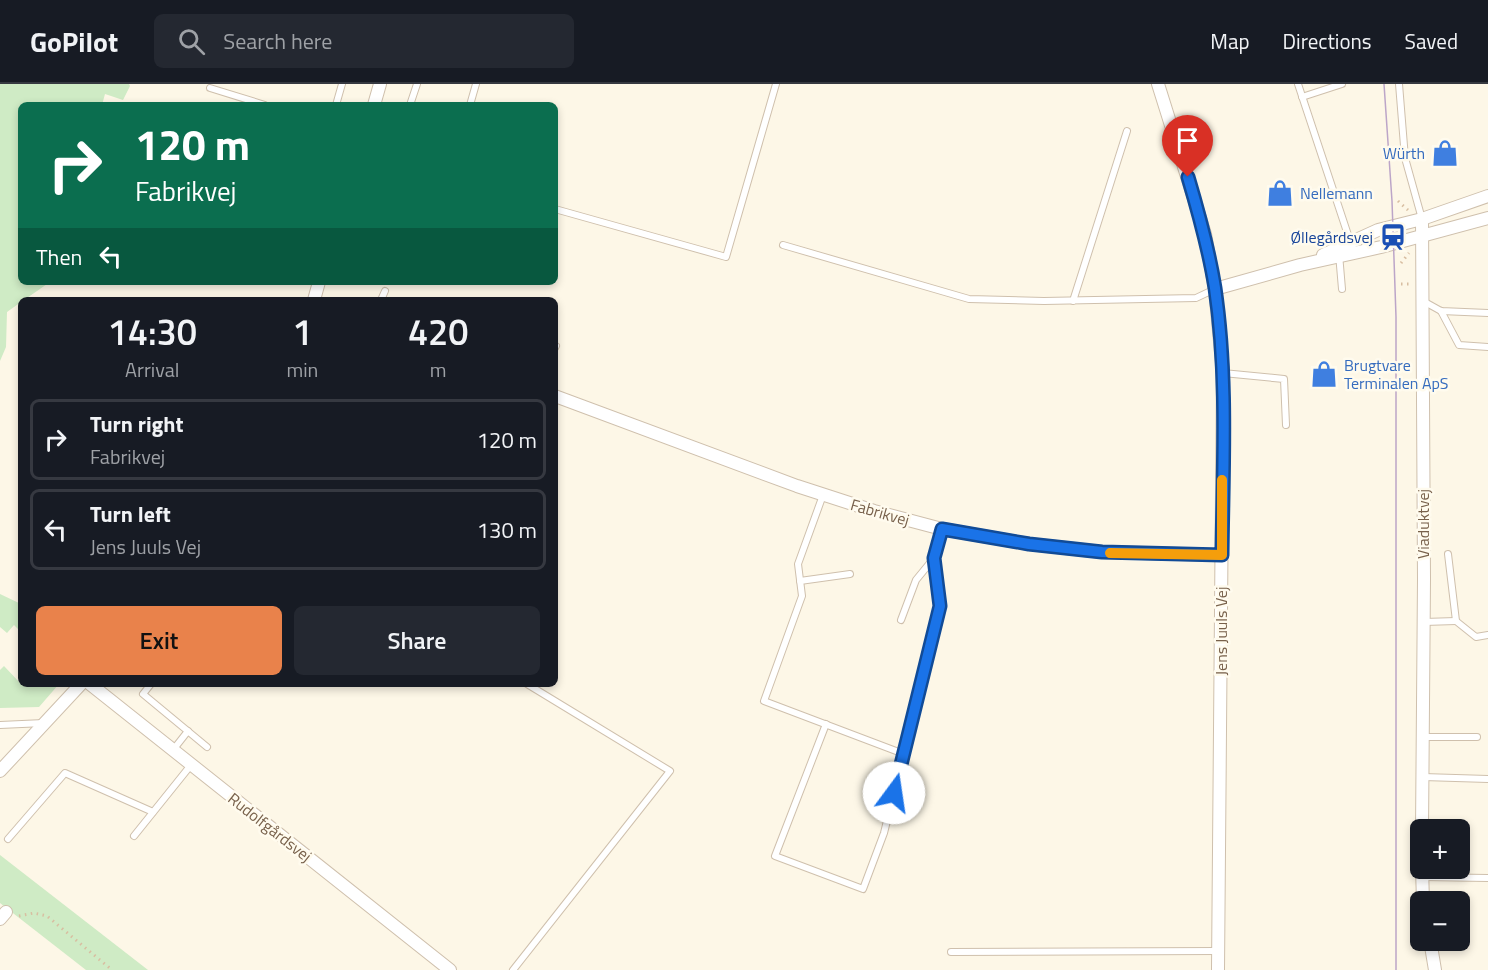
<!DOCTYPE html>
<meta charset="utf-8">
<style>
:root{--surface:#171b24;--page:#242831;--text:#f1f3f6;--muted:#9ea1a6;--line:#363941;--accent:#e9824b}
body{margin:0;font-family:"Titillium Web",sans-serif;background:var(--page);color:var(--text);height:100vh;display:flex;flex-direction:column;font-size:22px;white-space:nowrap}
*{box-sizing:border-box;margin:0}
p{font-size:20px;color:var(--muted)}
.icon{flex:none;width:33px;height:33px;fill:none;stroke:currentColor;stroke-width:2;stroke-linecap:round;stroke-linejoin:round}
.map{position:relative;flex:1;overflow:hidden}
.drawer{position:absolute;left:18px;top:213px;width:540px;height:390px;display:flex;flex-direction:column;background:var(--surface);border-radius:9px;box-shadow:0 3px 9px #0003}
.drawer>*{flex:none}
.top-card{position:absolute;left:18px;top:18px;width:540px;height:183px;border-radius:9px;box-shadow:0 3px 9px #0003;background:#0b6e4f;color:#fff;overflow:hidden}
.fabs{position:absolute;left:1410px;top:735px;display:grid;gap:12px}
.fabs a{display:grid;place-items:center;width:60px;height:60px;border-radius:9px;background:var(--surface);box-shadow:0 3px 9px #0003;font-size:30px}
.pin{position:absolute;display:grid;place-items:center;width:51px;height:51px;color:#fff;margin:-62px -26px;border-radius:50% 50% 50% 0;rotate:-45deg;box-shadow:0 0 6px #0007}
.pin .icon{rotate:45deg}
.me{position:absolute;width:66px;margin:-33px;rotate:14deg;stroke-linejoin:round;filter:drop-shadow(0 0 4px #0008)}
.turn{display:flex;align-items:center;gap:21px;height:126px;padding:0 18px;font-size:27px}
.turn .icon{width:78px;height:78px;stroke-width:2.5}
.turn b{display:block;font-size:42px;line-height:51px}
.then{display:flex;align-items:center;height:57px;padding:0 18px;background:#0003;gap:12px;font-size:22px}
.eta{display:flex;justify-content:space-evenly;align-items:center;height:102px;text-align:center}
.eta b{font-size:36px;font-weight:600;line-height:42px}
.primary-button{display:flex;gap:12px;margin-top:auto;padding:12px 18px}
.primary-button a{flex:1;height:69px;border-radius:9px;background:var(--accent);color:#111;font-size:24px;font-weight:600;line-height:69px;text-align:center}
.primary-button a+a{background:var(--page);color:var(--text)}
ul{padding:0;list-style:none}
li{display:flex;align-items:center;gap:18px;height:81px;margin:0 12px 9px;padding:0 6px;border:3px solid var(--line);border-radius:9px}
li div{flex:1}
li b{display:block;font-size:22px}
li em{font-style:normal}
header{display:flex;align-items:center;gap:36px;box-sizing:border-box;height:84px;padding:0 30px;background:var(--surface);border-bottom:2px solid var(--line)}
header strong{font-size:28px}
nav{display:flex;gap:33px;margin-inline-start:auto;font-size:21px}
.search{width:420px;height:54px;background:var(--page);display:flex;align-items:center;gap:15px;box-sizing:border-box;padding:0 21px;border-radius:9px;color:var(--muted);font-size:22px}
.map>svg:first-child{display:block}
.green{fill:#cfebc5}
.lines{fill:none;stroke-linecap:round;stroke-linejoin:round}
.service-casing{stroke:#cfc0ad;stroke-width:8}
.minor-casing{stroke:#cfc0ad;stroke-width:14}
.path{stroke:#d8bea1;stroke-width:3;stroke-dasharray:1.5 4.5;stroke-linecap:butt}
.service{stroke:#fff;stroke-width:6}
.minor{stroke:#fff;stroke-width:12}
.tram{stroke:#bca5c8;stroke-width:1.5}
.route-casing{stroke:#114b97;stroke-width:15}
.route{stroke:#1a73e8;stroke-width:10}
.slow{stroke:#f59e0b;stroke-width:10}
.labels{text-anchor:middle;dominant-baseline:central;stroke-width:5;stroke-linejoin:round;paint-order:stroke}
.shop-label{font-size:16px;fill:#366cbe;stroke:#fffbee;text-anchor:start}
.transit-label{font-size:16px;fill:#164399;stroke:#fffbee;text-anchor:end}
.street-label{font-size:16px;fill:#78614b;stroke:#fffbee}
</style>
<header>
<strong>GoPilot</strong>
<div class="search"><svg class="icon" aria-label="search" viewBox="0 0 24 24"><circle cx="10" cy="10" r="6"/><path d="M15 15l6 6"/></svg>Search here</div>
<nav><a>Map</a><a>Directions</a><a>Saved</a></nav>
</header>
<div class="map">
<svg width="1488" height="886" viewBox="0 0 1488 886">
<rect width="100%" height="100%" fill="#fdf7e7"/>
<g class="green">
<polygon points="0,0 129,0 130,2 123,16 105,10 102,21 21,21 21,198 50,198 24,216 21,216 21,218 7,228 6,263 0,277"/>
<polygon points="0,510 21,520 21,548 14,541 7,549 0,543"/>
<polygon points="4,582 21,600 59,600 39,623 0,624 0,586"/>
<polygon points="0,771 148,886 86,886 0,819"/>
</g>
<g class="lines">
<defs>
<g id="service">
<polyline points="1298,0 1351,160"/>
<polyline points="1399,0 1405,74 1422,135"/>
<polyline points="210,4 265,21"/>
<polyline points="1302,13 1342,0"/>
<polyline points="336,21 342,0"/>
<polyline points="410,21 417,0"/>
<polyline points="470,21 476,0"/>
<polyline points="555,125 726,173 776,0"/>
<polyline points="783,161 969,215 1044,217 1196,214 1215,205"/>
<polyline points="1339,170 1342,205"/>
<polyline points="381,216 385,207"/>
<polyline points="1073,217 1127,47"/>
<polyline points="1423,217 1441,227 1488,229"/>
<polyline points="1441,227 1459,261 1488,263"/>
<polyline points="555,264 556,262"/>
<polyline points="1223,289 1284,295 1286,341"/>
<polyline points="823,411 798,480 802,512 764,617 904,670"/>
<polyline points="1448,470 1456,537 1476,553 1488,551"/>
<polyline points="800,497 850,490"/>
<polyline points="901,536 916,496 934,474"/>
<polyline points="1424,538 1456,537"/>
<polyline points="151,600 143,610 207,663"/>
<polyline points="826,640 775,772 863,805 884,749 940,522 934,474 942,445"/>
<polyline points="0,641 44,639"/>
<polyline points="1423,653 1477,653"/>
<polyline points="173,666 188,647"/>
<polyline points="1423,693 1488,695"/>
<polyline points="134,752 191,681"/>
<polyline points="8,755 65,689 153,728"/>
<polyline points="1422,793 1488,794"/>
<polyline points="951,868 1218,867"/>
<polyline points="513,886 670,687 527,600"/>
</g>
<g id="minor">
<polyline points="1158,0 1205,150 1215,205 1223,289 1218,886"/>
<polyline points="374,21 380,0"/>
<polyline points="1422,135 1424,495 1422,746"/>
<polyline points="1323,171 1378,146 1422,135 1488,112"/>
<polyline points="1215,205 1300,181 1381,163 1488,134"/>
<polyline points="314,216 319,198"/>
<polyline points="555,312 797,402 874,427 942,445 1029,460 1102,468 1222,471"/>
<polyline points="90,600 450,886"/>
<polyline points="0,687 81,600"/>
<polyline points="1422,784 1423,818"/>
<polyline points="0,835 6,828"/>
<polyline points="1430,856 1435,886"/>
</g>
</defs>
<use href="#service" class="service-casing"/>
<use href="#minor" class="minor-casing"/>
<g class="path">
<polyline points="1398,117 1408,126"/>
<polyline points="1401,179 1409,169"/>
<polyline points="1401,200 1411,200"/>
<polyline points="19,832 34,829 47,832 112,886"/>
</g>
<use href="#service" class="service"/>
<use href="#minor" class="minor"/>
<polyline class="tram" points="1384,0 1392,117 1396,233 1396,886"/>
</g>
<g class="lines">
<defs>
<path id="route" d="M 894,709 L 940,522 L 934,474 L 942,445 L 1029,460 L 1102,468 L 1222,471 C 1223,382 1228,292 1215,204 C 1209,166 1199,130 1188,93"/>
</defs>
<use href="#route" class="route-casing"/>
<use href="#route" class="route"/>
<polyline class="slow" points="1110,469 1222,471 1222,396"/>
</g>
<defs>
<symbol id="shop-bare" viewBox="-9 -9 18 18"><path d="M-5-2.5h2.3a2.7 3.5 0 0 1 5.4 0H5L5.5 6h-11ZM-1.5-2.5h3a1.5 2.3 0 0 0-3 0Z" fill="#3f7fe0" stroke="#fffbee" stroke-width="2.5" paint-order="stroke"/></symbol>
<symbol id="station-bare" viewBox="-9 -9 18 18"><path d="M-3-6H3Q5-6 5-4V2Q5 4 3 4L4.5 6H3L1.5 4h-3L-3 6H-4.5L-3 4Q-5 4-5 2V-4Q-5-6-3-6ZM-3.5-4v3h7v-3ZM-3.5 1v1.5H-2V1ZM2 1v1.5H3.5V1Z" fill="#1a4fb4" stroke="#fffbee" stroke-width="2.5" paint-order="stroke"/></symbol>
</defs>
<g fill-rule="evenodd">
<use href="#shop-bare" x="1426" y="50" width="38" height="38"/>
<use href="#shop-bare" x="1261" y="90" width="38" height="38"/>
<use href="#station-bare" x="1374" y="134" width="38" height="38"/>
<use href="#shop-bare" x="1305" y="271" width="38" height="38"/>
</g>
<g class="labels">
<g class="shop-label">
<text x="1425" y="69" text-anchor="end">Würth</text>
<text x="1300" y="109">Nellemann</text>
<text x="1344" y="281">Brugtvare<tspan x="1344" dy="18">Terminalen ApS</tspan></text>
</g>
<g class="transit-label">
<text x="1373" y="153">Øllegårdsvej</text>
</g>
<g class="street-label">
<text transform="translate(880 428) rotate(16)">Fabrikvej</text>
<text transform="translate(1423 440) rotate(-90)">Viaduktvej</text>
<text transform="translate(1221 547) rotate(-90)">Jens Juuls Vej</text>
<text transform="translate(270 743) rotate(38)">Rudolfgårdsvej</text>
</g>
</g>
</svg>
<div class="fabs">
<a>+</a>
<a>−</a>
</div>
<div class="pin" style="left:1188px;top:93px;background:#d93025"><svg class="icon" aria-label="arrive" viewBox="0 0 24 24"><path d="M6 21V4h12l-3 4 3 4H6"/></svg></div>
<svg class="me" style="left:894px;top:709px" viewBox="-20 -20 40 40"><circle r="19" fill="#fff"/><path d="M0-13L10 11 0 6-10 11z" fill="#1a73e8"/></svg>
<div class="top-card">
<div class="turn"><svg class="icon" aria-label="right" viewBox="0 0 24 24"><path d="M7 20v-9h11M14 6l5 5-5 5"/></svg><div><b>120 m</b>Fabrikvej</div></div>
<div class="then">Then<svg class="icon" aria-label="left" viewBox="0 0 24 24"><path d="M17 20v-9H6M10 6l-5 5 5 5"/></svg></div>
</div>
<section class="drawer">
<div class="eta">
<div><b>14:30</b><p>Arrival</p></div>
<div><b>1</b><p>min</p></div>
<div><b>420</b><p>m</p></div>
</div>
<ul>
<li><svg class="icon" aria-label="right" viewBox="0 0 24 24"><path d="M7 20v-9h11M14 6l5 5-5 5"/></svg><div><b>Turn right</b><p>Fabrikvej</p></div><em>120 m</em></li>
<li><svg class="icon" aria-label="left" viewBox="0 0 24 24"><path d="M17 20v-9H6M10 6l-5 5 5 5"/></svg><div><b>Turn left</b><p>Jens Juuls Vej</p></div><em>130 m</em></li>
</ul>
<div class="primary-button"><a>Exit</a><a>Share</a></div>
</section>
</div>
